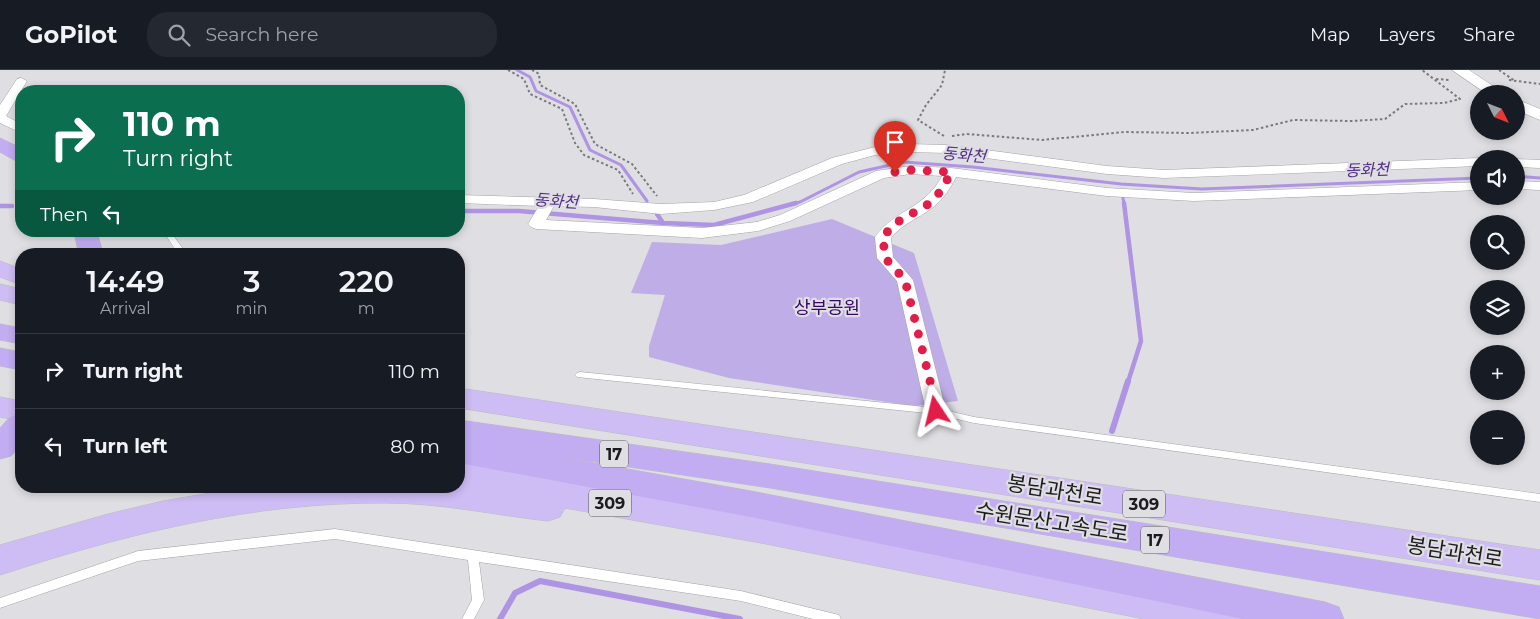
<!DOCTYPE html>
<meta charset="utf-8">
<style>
:root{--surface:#171b24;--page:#242831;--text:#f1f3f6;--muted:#9ea1a6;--line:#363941}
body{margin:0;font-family:Montserrat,"Noto Sans KR",sans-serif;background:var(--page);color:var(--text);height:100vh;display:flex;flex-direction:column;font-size:19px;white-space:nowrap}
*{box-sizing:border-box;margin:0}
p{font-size:16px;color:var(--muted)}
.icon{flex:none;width:28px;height:28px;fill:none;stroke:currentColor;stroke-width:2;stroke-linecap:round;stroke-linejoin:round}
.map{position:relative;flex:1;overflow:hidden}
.panel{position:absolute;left:15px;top:178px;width:450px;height:245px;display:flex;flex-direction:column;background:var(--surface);border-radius:20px;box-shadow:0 2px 8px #0003}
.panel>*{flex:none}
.top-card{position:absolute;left:15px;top:15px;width:450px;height:152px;border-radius:20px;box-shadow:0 2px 8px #0003;background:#0b6e4f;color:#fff;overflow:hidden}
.needle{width:32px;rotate:132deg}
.fabs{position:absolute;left:1470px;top:15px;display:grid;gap:10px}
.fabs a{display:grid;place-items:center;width:55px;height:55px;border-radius:50%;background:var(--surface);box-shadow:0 2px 8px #0003;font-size:25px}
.pin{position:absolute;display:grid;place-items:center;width:42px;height:42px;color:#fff;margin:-51px -21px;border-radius:50% 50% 50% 0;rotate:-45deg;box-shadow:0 0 5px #0007}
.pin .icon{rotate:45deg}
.me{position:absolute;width:55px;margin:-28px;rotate:350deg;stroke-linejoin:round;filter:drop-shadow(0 0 4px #0008)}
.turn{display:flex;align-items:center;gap:18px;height:105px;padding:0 25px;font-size:22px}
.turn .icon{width:65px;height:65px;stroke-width:2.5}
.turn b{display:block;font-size:35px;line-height:42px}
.then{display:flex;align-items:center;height:48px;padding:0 25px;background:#0003;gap:10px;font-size:19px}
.eta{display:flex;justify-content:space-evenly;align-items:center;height:85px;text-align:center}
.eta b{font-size:30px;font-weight:600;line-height:35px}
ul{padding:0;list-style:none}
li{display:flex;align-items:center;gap:15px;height:75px;padding:0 25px;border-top:1px solid var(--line)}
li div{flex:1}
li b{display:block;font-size:19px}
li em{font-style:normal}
header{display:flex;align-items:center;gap:30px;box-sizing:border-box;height:70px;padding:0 25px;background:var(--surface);border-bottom:1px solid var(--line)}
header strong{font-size:24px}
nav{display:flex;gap:28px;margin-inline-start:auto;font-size:18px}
.search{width:350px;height:45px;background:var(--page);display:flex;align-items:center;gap:12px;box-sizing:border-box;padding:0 18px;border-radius:20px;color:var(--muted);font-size:19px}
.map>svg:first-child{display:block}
.green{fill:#beade6}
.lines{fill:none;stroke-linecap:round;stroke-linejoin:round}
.stream-far2{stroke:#ae94e3;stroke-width:3}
.stream-far1{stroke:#ae94e3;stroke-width:4.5}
.stream{stroke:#ae94e3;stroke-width:6}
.service-casing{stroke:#a4a3a7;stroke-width:1}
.minor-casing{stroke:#a4a3a7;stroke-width:1}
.tertiary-casing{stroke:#a4a3a7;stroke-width:1}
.trunk-casing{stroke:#bbb;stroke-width:1}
.motorway-casing{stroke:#bbb;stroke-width:1}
.path{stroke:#7a797c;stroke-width:2;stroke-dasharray:2.5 2.5;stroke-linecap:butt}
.service{fill:#fff;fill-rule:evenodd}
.minor{fill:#fff;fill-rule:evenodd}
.tertiary{fill:#fff;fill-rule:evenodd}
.trunk{fill:#cebcf4;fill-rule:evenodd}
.motorway{fill:#c2acf2;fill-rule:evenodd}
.route{stroke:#e11d48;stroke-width:9;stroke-dasharray:0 16.2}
.labels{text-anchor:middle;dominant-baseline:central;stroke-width:4.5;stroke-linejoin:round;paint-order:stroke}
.far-water-label{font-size:16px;font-style:italic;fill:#532d89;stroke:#dfdee2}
.shield{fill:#dfdee2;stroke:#565658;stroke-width:1}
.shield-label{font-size:16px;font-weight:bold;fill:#1c1b1d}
.park-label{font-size:18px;fill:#380868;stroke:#dfdee2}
.near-street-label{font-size:21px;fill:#1c1b1d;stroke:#dfdee2}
</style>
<header>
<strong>GoPilot</strong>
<div class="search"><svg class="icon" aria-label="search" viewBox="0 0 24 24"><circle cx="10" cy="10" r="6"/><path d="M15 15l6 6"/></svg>Search here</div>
<nav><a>Map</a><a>Layers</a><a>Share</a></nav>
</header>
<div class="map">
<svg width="1540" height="549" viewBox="0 0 1540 549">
<rect width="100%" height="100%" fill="#dfdee2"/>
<polygon class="green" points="832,149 914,183 958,331 913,336 729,308 649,287 649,276 665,225 631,223 652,172 721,175"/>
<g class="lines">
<g class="stream-far2">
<polyline points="517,0 530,7 536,21 570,37 590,80 621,95 647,131"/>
<polyline points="1516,106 1540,108"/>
<polyline points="1123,128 1124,134"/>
<polyline points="791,134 800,132 859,102 904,92 973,97 1121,114 1202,119 1479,108"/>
</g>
<g class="stream-far1">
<polyline points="1124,133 1141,271 1128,312"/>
<polyline points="0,136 12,136"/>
<polyline points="459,141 519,141 663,153 714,155 796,133"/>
<polyline points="657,144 663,153"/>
</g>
<g class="stream">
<polyline points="1112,361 1128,311"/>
<polyline points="500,549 515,523 540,511 740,549"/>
</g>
<defs>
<g id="service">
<polygon points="163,161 170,161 183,179 183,184 175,184 175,179"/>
<polygon points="580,302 936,338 974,347 1540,424 1540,432 974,353 936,344 577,307 575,305 577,303"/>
<polygon points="335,459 741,521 835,544 839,545 841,549 813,549 741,531 479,492 484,530 474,549 462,549 472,530 468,490 335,469 138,491 0,538 0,528 138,481"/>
</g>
<g id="minor">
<polygon points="21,8 27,11 6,46 21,54 21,63 0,53 0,35 17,9"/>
<path d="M 907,74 L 948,75 L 1107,96 L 1164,100 L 1479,88 L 1482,89 L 1479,89 L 1479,96 L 1164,108 L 1107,104 L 948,83 L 907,82 L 875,85 L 842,94 L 753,132 L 714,140 L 661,144 L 594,137 L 554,136 L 546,150 L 702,158 L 757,152 L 780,145 L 876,101 L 910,96 L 951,98 L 1107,118 L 1194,123 L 1479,112 L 1479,120 L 1194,131 L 1107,126 L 956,107 C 950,119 943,130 932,138 C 918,149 903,153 891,168 L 893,187 L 913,210 L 946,341 L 943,346 L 936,348 L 929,346 L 926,341 L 897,211 L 877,188 L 875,167 C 895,139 925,139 942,106 L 910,104 L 884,108 L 790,151 L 758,161 L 702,168 L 536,159 L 531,157 L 528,154 L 539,136 L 459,133 L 459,125 L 594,129 L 661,134 L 714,132 L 744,125 L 832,88 L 875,77 Z"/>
<polygon points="1516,89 1540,90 1540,98 1516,97"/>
<polygon points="1516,111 1540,112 1540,120 1516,119"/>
</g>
<g id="tertiary">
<polygon points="1452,0 1469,0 1505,24 1487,24"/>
<polygon points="1516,29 1540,39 1540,50 1516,40"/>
</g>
<g id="trunk">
<polygon points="0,191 21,199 21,215 0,207"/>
<polygon points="0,214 21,219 21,235 0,230"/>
<polygon points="459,318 1540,480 1540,510 459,338"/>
<polygon points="0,327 21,331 21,351 0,347"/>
<path d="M 459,391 L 589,417 L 761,445 L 1230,532 L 1244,537 L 1249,549 L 1144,549 L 761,473 L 565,438 L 560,447 L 548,451 C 494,445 441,433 386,433 C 253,432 125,464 0,505 L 0,475 L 108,444 L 163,431 L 252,416 L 459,416 Z"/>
</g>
<g id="motorway">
<polygon points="0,68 21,78 21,92 14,90 0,82"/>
<polygon points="74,161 97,161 103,184 79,184"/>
<polygon points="0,254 21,258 21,274 0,270"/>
<polygon points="0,278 21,282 21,300 0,296"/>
<polygon points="21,344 21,375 11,386 0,389 0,358 10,347"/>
<polygon points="459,350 770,394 1540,516 1540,549 770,418 555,386 751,421 1325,532 1339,537 1344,549 1243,549 751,447 459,393"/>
</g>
</defs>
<use href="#service" class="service-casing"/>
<use href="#minor" class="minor-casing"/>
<use href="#tertiary" class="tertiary-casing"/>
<use href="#trunk" class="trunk-casing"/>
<use href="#motorway" class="motorway-casing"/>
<g class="path">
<polyline points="508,0 524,9 530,24 562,39 575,73 584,85 618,100 633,124"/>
<polyline points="532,0 539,4 540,15 575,34 595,74 632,94 657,126"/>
<polyline points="1499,0 1515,11"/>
<polyline points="1436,9 1450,10"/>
<polyline points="1509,10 1540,14"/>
<polyline points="944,66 918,50 926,35 942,15 945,0"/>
<polyline points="952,66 967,64 1042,70 1125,62 1189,63 1253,60 1293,50 1352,51 1385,49 1405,34 1444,33 1460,29 1422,0"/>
</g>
<use href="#service" class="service"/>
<use href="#minor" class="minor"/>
<use href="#tertiary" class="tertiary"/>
<use href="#trunk" class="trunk"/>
<use href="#motorway" class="motorway"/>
</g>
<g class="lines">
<polyline class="route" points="895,102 910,100 951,102 942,120 927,135 894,154 883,167 885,188 905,210 932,319 936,341"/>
</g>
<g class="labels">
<g class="far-water-label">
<text transform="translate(964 85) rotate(5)">동화천</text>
<text transform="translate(1367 100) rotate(-2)">동화천</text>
<text transform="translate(556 131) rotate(4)">동화천</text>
</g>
<g class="shield">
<rect x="600" y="370.5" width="28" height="27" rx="4"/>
<rect x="589" y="419.5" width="42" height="27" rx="4"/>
<rect x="1123" y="420.5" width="42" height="27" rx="4"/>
<rect x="1141" y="456.5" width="28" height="27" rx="4"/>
</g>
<g class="shield-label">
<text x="614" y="384">17</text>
<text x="610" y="433">309</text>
<text x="1144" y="434">309</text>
<text x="1155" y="470">17</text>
</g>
<g class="park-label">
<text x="827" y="238">상부공원</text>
</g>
<g class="near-street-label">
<text transform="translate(1055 420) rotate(9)">봉담과천로</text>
<text transform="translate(1052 452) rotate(9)">수원문산고속도로</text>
<text transform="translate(1455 482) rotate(9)">봉담과천로</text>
</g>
</g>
</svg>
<div class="fabs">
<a><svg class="needle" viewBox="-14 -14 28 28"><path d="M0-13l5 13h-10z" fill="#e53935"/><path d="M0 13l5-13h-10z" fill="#9ea1a6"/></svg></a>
<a><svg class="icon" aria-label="sound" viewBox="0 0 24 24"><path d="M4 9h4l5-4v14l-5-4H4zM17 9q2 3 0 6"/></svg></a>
<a><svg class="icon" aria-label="search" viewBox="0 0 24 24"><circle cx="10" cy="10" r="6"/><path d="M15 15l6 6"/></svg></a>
<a><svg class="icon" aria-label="layers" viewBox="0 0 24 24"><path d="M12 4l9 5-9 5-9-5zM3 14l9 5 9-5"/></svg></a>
<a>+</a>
<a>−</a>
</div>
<div class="pin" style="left:895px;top:102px;background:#d93025"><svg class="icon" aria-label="arrive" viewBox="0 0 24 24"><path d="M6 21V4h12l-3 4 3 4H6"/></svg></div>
<svg class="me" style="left:936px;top:341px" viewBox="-20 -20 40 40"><path d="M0-17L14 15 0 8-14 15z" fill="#e11d48" stroke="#fff" stroke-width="4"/></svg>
<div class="top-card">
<div class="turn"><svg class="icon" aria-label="right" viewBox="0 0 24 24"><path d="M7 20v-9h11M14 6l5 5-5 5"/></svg><div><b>110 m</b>Turn right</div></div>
<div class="then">Then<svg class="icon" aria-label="left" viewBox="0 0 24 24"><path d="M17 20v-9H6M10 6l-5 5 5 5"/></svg></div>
</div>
<section class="panel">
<div class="eta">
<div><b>14:49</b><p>Arrival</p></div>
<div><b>3</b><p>min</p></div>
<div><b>220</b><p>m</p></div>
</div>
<ul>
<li><svg class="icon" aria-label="right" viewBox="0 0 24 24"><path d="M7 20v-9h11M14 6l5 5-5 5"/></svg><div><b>Turn right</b></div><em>110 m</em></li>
<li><svg class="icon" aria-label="left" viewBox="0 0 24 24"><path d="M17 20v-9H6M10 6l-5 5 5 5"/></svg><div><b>Turn left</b></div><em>80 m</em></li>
</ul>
</section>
</div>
